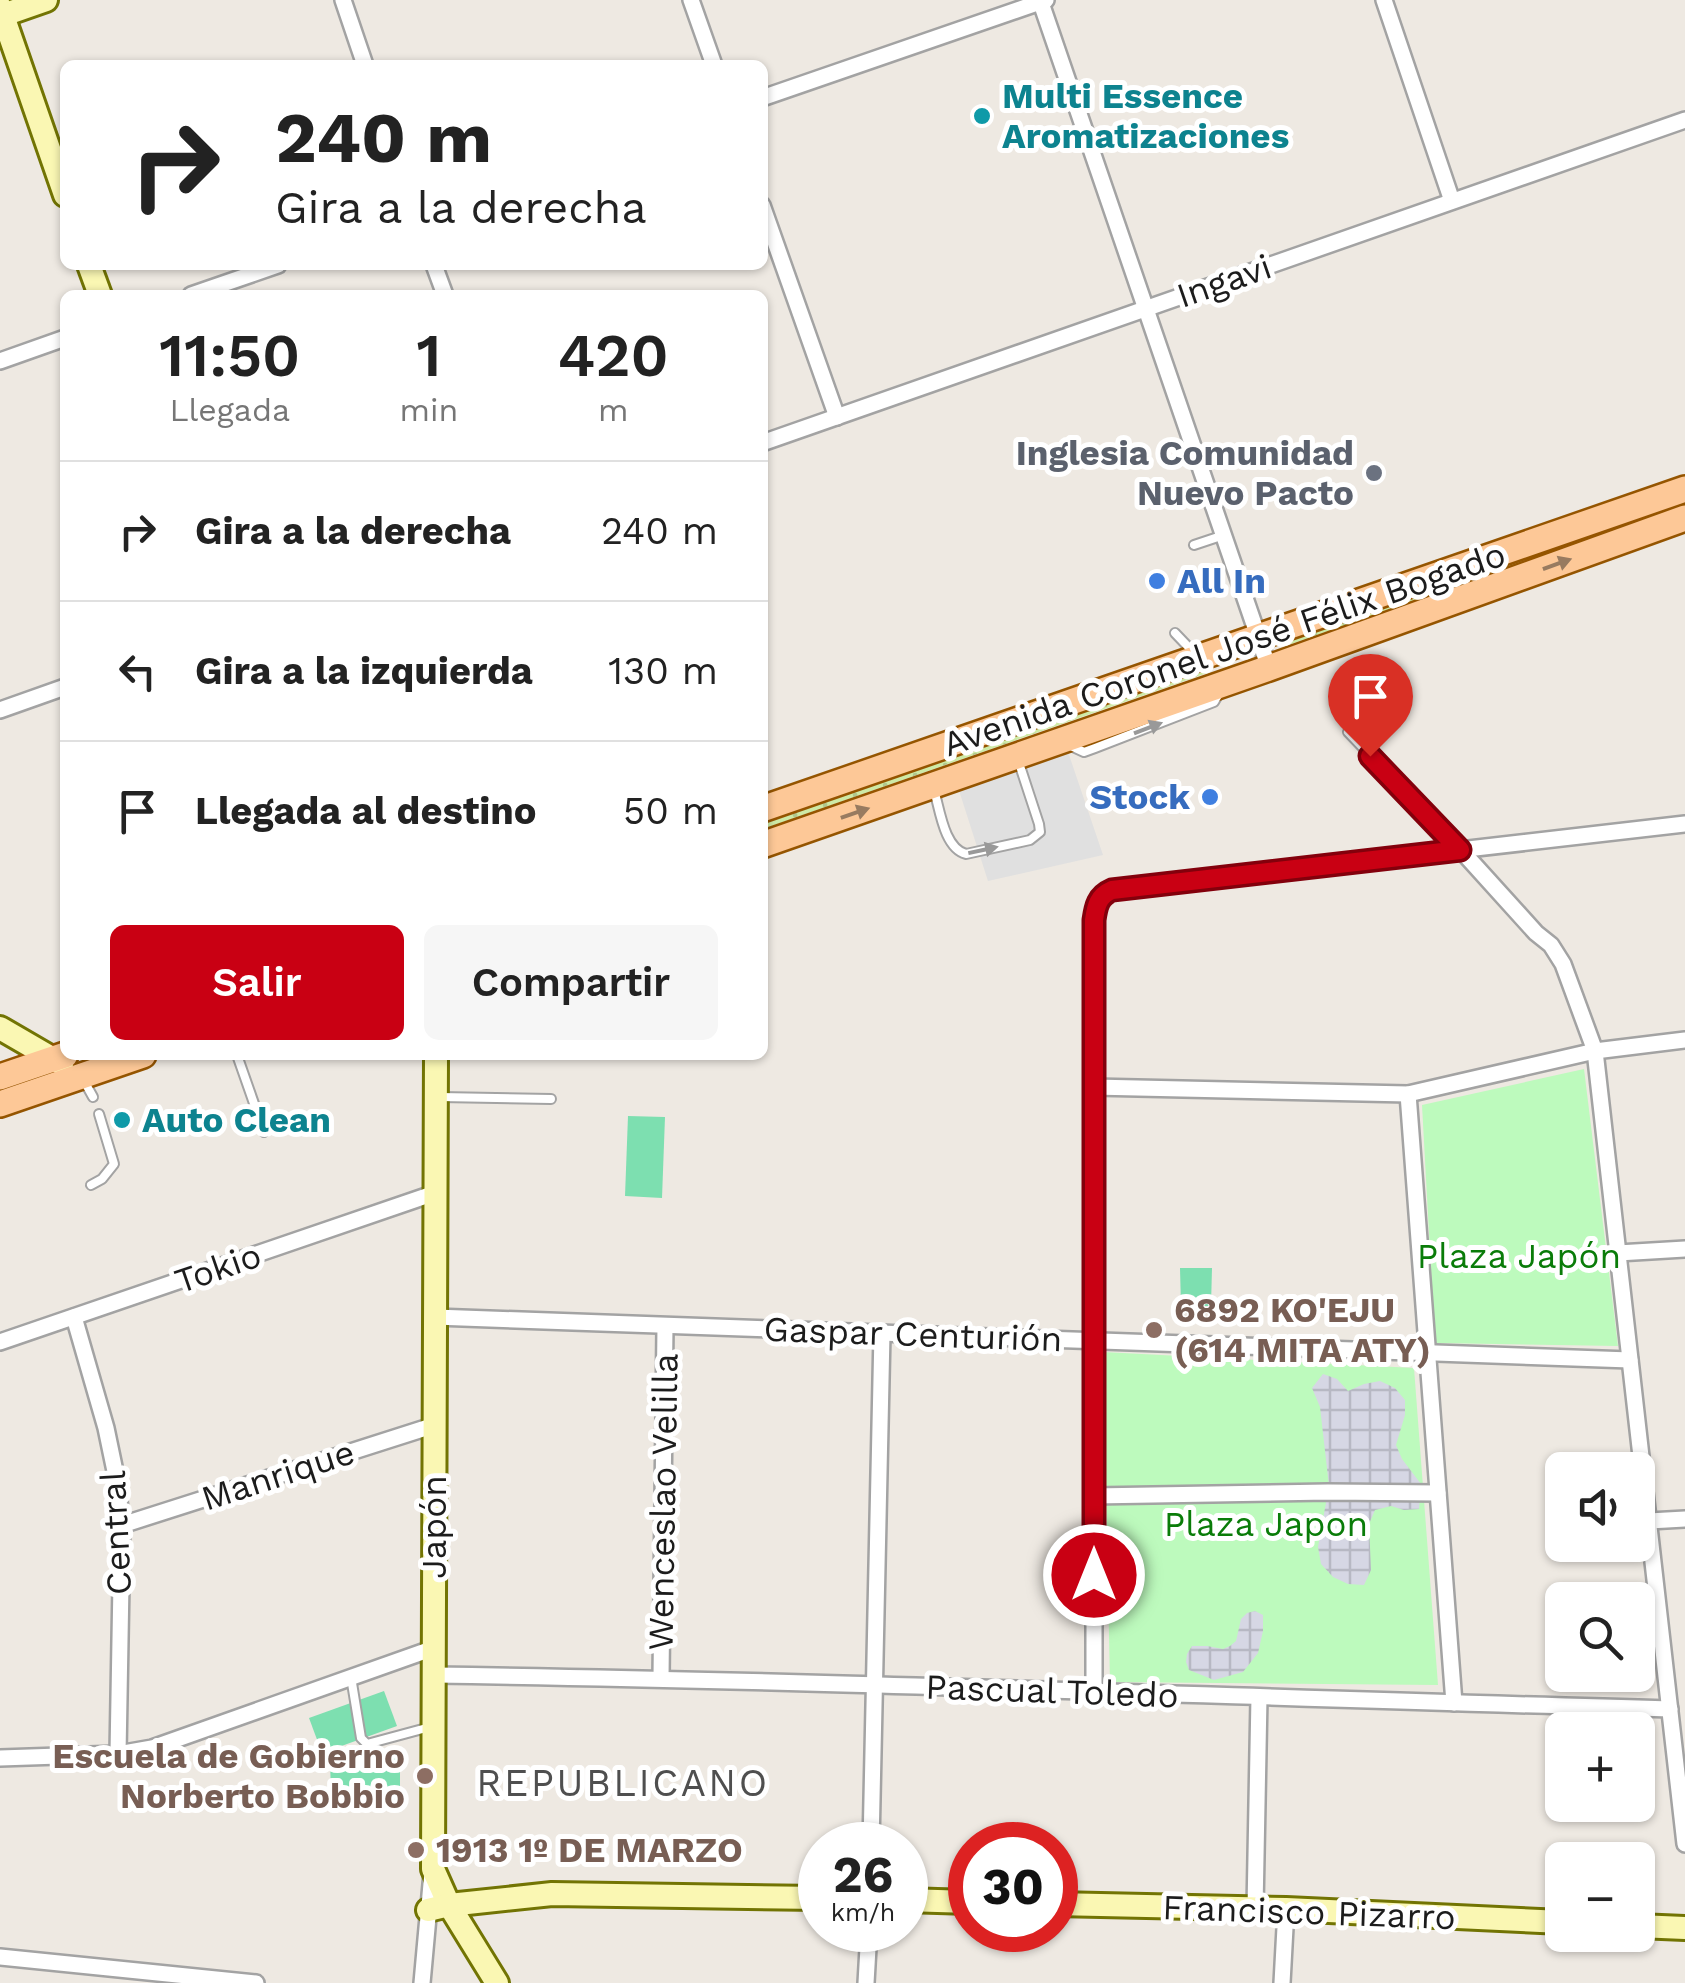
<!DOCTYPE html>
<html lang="es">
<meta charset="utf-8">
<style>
:root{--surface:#fff;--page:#f6f6f6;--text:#222;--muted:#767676;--line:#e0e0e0;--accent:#c90013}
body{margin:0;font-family:"Work Sans",sans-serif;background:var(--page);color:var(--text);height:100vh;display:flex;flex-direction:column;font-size:38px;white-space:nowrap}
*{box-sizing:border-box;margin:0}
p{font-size:32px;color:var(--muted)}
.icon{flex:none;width:55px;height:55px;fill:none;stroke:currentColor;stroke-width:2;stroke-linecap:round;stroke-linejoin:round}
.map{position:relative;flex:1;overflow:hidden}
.panel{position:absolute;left:60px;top:290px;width:708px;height:770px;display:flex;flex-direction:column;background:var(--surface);border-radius:15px;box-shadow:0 2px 8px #0004}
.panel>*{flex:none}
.banner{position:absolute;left:60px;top:60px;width:708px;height:210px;border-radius:15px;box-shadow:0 2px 8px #0004;background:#fff;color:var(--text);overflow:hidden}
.tools{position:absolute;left:1545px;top:1452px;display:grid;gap:20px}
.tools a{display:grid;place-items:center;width:110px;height:110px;border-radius:15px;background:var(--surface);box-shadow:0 2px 8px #0004;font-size:50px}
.speed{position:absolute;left:798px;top:1822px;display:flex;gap:20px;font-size:50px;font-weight:700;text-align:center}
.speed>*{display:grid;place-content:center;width:130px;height:130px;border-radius:50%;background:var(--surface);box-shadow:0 2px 8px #0004;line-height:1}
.speed small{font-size:25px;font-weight:400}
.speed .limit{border:15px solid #d22;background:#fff;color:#111}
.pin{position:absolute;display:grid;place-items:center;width:85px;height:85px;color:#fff;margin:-102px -42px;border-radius:50% 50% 50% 0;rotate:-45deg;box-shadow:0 0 10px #0007}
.pin .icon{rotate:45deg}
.me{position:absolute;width:110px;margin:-55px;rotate:0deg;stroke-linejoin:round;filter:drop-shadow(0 0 8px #0008)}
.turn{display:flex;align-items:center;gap:35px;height:210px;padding:0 50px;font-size:45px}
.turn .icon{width:130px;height:130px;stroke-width:2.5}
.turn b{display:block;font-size:70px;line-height:85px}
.eta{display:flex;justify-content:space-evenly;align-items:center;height:170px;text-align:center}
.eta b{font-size:60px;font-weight:600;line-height:70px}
.cta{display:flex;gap:20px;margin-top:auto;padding:20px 50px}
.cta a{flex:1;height:115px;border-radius:15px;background:var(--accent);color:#fff;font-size:40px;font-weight:600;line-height:115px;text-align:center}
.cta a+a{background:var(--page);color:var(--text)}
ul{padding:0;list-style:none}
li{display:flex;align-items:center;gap:30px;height:140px;padding:0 50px;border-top:2px solid var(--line)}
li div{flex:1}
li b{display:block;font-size:38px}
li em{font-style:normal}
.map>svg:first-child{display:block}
.grass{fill:url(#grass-dots)}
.park{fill:#bdfabd}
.pitch{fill:#7ddfb0}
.parking{fill:#e0e0e0}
.plaza{fill:url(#plaza-grid)}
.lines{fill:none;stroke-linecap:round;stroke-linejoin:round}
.lane-casing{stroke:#a3a3a3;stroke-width:12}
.street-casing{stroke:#a3a3a3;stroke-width:20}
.secondary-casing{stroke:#727403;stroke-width:28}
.primary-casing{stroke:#955500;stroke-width:30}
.lane{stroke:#fff;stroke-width:8}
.street{stroke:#fff;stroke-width:15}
.secondary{stroke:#faf7b3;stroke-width:22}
.primary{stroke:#fdc897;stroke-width:25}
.oneway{fill:#987b60}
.oneway2{fill:#999}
.route-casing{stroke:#83000c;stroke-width:25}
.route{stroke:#c90013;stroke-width:18}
.culture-dot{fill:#0f9aa8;stroke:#fff;stroke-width:4}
.worship-dot{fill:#6b7280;stroke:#fff;stroke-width:4}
.shop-dot{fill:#3f7fe0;stroke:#fff;stroke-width:4}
.education-dot{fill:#8d6e63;stroke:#fff;stroke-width:4}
.labels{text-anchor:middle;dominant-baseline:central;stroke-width:10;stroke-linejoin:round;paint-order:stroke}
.culture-label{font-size:35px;font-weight:bold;fill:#0d838f;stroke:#fff;text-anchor:start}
.street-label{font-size:35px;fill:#1c1c1c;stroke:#fff}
.worship-label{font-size:35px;font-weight:bold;fill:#5b616d;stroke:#fff;text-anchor:end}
.shop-label{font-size:35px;font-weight:bold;fill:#366cbe;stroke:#fff;text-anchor:start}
.park-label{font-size:35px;fill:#0a7c09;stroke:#fff}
.education-label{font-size:35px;font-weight:bold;fill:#785e54;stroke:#fff;text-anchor:start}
.neighbourhood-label{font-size:38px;letter-spacing:2.5px;fill:#4f4f4f;stroke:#fff}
</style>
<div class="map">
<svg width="1685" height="1983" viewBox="0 0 1685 1983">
<defs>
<pattern id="grass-dots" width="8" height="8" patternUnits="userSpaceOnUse" patternTransform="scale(2.5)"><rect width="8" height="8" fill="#ceeaa6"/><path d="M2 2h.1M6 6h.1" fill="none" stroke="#b0c88e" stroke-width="1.8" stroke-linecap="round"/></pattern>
<pattern id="plaza-grid" width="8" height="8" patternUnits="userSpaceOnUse" patternTransform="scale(2.5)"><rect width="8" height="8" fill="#d6d7e4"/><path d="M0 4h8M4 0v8" fill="none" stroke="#b7b8c3"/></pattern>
</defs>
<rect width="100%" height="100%" fill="#eee9e2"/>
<g class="grass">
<polygon points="1662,509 1665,510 1664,514 1291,644 1287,642 1289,640"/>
<polygon points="1205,669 1208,670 1207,673 763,829 763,824"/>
</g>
<g class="park">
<polygon points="1584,1069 1618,1346 1435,1343 1422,1105"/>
<polygon points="1103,1352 1414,1368 1438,1685 1110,1682"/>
</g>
<g class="pitch">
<polygon points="628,1116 665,1117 662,1198 625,1196"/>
<polygon points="1180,1268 1212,1268 1211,1306 1181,1306"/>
<polygon points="384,1691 397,1726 322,1753 309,1718"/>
<polygon points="400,1756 400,1795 331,1796 330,1757"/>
</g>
<polygon class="parking" points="1068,752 1103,855 988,881 957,784"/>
<g class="plaza">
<polygon points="1323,1374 1337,1379 1348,1391 1364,1384 1380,1381 1395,1388 1405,1400 1405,1415 1396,1445 1402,1459 1421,1484 1419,1509 1404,1510 1391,1506 1375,1510 1369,1524 1371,1570 1364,1585 1348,1584 1333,1577 1321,1564 1318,1547 1329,1486 1320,1407 1312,1388"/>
<polygon points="1255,1611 1263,1615 1263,1631 1258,1653 1243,1672 1214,1680 1189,1670 1186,1662 1187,1654 1192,1646 1207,1646 1223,1649 1230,1646 1236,1641 1241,1619 1247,1613"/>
</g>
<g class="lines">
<defs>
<g id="lane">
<polyline points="1194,545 1224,535"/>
<polyline points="1175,633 1196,655"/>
<polyline points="1348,732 1459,848"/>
<polyline points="1071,746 1084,752 1095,748 1214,702 1220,692"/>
<path d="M 934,790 C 940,810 944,848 966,854 L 1030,840 L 1040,832 L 1039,824 L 1019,763"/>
<polyline points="237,1055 264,1132"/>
<polyline points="83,1079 93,1097"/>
<polyline points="440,1097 551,1099"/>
<polyline points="91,1185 102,1179 114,1164 99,1114"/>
<polyline points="351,1677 361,1738 367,1744 430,1727"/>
</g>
<g id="street">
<polyline points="343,0 365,65"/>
<polyline points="691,0 714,65"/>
<polyline points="1040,0 1269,668"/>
<polyline points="1384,0 1452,201"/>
<polyline points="762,98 1046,0"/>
<polyline points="762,205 837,417"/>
<polyline points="434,265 445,295"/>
<polyline points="191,295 278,265"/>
<polyline points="0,361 65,338"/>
<polyline points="762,443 1685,120"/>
<polyline points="0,710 65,687"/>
<polyline points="1460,849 1536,933 1551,945 1563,964 1595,1051 1685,1844"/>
<polyline points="1093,1087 1408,1094 1595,1051 1685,1040"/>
<polyline points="1408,1094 1454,1703"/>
<polyline points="1618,1253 1685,1249"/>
<polyline points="74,1317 106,1428 116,1476 122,1525 118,1754"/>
<polyline points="435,1317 1630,1360"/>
<polyline points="0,1342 435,1193"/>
<polyline points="1093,1496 1328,1492 1438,1493"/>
<polyline points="1649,1521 1685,1519"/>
<polyline points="122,1525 435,1425"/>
<path d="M 434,1675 C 846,1681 1258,1698 1670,1709"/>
<polyline points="661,1678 665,1326"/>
<polyline points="1094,1693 1094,920 1100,898 1112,890 1685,824"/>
<polyline points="0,1758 118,1754 152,1748 434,1648"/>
<polyline points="871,1845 882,1333"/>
<polyline points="1255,1909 1259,1697"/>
<polyline points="0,1957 256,1983"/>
<polyline points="422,1983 432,1873"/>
<polyline points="866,1983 869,1930"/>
<polyline points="1282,1983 1286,1909"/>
</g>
<g id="secondary">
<polyline points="0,7 65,195"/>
<polyline points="3,15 46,0"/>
<polyline points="89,265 100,295"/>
<polyline points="0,1028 62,1064"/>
<polyline points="436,1055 433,1869 449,1905 497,1983"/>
<polyline points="905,1900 970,1902"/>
<polyline points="1055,1904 1286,1909 1562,1922"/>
<polyline points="428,1910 449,1905 552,1894 820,1898"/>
<polyline points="1638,1926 1685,1928"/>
</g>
<g id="primary">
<polyline points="762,809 1685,489"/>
<polyline points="762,845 1269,668 1685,518"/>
<polyline points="0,1077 65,1055"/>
<polyline points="0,1104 143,1055"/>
</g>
</defs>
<use href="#lane" class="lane-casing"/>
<use href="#street" class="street-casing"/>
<use href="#secondary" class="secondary-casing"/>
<use href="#primary" class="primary-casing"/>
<use href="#lane" class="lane"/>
<use href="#street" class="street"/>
<use href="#secondary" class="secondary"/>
<use href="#primary" class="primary"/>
</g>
<defs><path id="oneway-solid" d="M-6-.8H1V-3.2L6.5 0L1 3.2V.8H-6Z" transform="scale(2.5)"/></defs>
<g class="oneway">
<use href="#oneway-solid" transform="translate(1557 564) rotate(-20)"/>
<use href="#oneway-solid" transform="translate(855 813) rotate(-19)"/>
</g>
<g class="oneway2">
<use href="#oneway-solid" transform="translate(1148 728) rotate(-21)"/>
<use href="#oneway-solid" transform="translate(983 850) rotate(-12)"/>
</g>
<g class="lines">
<defs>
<path id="route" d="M 1094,1575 L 1094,920 C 1096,906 1098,896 1112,890 L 1460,850 L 1370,756"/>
</defs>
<use href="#route" class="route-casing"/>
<use href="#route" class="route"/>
</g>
<g class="culture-dot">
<circle cx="982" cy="116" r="10"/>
<circle cx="122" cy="1120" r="10"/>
</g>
<circle class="worship-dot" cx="1374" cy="473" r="10"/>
<g class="shop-dot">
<circle cx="1157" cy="581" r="10"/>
<circle cx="1210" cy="797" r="10"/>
</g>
<g class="education-dot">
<circle cx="1154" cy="1330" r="10"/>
<circle cx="425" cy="1776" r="10"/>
<circle cx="416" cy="1850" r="10"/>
</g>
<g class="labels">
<g class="culture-label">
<text x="1002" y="96">Multi Essence<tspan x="1002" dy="40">Aromatizaciones</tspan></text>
<text x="142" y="1120">Auto Clean</text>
</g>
<g class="street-label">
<text transform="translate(1224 281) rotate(-19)">Ingavi</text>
<text transform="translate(1224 649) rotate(-19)">Avenida Coronel José Félix Bogado</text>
<text transform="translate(218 1268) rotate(-19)">Tokio</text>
<text transform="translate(913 1334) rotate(2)">Gaspar Centurión</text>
<text transform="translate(278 1475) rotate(-18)">Manrique</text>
<text transform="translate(663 1502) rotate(-89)">Wenceslao Velilla</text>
<text transform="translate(434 1527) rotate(-90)">Japón</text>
<text transform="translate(116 1533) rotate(-93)">Central</text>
<text transform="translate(1052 1691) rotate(2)">Pascual Toledo</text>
<text transform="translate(1309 1912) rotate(2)">Francisco Pizarro</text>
</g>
<g class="worship-label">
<text x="1354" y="453">Inglesia Comunidad<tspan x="1354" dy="40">Nuevo Pacto</tspan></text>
</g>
<g class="shop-label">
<text x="1177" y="581">All In</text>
<text x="1190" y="797" text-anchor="end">Stock</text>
</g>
<g class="park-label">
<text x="1519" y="1256">Plaza Japón</text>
<text x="1266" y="1524">Plaza Japon</text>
</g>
<g class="education-label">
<text x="1174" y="1310">6892 KO'EJU<tspan x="1174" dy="40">(614 MITA ATY)</tspan></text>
<text x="405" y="1756" text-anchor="end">Escuela de Gobierno<tspan x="405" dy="40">Norberto Bobbio</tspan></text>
<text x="436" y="1850">1913 1º DE MARZO</text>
</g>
<g class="neighbourhood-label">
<text x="623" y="1783">REPUBLICANO</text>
</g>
</g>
</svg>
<div class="tools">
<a><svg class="icon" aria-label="sound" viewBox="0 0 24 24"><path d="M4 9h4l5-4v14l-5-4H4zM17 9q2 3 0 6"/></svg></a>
<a><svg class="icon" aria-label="search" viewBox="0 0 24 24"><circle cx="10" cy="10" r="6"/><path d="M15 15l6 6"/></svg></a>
<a>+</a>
<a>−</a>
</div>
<div class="speed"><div>26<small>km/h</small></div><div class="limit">30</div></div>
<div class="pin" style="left:1370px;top:756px;background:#d93025"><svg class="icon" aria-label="arrive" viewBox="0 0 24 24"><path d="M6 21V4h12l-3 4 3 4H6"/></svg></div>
<svg class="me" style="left:1094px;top:1575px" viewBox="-20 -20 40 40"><circle r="17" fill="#c90013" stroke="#fff" stroke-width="3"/><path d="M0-11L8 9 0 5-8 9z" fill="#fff"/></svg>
<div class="banner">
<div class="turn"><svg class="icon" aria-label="right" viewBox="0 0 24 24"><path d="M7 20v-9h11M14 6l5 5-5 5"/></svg><div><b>240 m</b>Gira a la derecha</div></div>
</div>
<section class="panel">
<div class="eta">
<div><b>11:50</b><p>Llegada</p></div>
<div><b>1</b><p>min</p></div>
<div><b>420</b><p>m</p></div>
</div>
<ul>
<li><svg class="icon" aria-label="right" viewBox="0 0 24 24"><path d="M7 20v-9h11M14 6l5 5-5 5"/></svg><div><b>Gira a la derecha</b></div><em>240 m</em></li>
<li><svg class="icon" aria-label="left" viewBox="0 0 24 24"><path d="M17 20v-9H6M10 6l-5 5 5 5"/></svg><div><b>Gira a la izquierda</b></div><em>130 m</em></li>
<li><svg class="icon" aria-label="arrive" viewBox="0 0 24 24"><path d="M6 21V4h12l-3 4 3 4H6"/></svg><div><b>Llegada al destino</b></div><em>50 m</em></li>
</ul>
<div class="cta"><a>Salir</a><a>Compartir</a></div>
</section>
</div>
